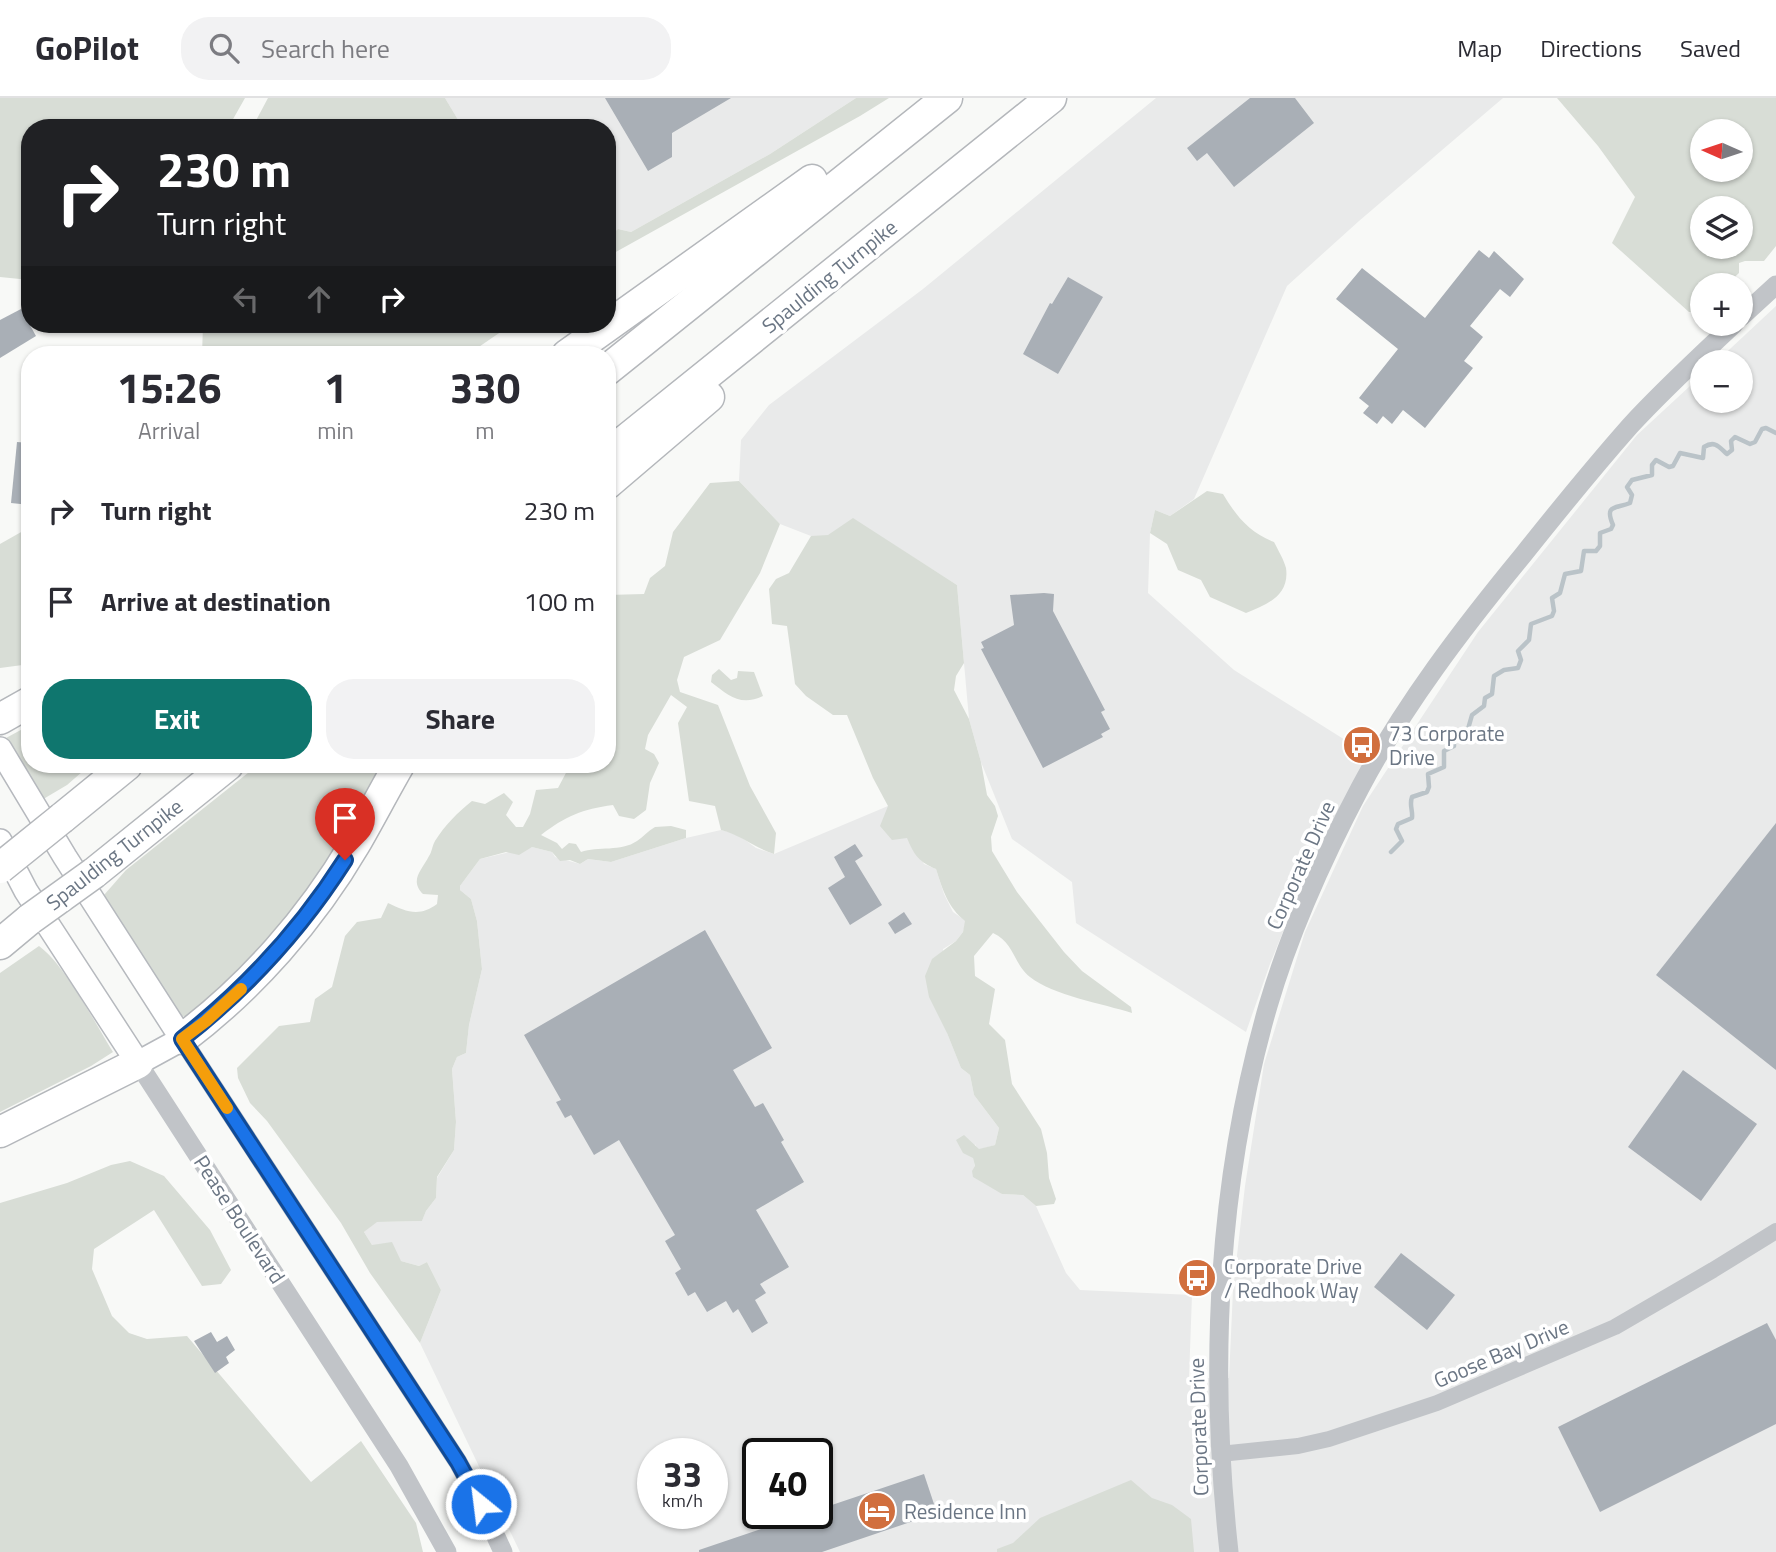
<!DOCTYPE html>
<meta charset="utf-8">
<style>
:root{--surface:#fff;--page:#f2f2f3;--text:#2b2b33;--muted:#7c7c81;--line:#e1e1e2;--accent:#0f766e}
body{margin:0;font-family:"Titillium Web",sans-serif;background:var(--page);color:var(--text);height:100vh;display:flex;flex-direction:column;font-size:26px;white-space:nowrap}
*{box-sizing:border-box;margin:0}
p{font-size:23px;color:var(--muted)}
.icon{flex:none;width:38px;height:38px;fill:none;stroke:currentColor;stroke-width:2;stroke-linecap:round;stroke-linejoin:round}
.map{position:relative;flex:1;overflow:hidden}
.details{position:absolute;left:21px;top:248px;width:595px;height:427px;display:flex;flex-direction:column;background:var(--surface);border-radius:28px;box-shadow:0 2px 5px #0004}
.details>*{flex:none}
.banner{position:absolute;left:21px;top:21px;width:595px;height:214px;border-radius:28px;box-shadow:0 2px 5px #0004;background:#202124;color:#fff;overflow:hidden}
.needle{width:46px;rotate:273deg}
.buttons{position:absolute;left:1690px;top:21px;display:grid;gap:14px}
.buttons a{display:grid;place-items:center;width:63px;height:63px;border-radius:50%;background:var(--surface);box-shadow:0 2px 5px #0004;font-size:35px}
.speed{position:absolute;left:637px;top:1340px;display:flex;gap:14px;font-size:35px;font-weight:700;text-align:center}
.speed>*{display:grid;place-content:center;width:91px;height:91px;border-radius:50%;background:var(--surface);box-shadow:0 2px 5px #0004;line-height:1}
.speed small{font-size:18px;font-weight:400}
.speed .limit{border:4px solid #111;border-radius:10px;background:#fff;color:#111}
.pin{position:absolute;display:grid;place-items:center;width:60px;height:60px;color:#fff;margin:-72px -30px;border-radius:50% 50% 50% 0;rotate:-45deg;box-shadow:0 0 7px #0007}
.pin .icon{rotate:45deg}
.me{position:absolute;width:77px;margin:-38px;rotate:331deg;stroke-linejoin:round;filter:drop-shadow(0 0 5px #0008)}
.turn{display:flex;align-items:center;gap:24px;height:147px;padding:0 21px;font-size:32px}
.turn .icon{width:91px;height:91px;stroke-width:2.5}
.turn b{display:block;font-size:49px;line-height:60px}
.lanes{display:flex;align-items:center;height:66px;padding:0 21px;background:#0003;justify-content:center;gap:35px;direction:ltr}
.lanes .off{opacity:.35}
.eta{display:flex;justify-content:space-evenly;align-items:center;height:119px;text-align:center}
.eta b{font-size:42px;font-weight:700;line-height:49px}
.action{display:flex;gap:14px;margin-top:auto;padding:14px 21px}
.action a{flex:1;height:80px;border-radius:28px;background:var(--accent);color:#fff;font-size:28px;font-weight:700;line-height:80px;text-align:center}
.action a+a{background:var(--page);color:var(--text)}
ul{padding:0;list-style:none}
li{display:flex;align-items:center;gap:21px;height:91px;padding:0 21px}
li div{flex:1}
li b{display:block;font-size:26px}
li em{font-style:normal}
header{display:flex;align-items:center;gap:42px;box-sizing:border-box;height:98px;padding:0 35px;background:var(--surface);border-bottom:2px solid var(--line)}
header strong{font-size:33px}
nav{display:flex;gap:38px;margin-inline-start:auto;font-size:24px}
.search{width:490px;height:63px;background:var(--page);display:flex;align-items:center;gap:18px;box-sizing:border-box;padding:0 24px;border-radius:28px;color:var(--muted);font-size:26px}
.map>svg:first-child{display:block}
.built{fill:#e9eaea;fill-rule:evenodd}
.green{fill:#d8ddd6;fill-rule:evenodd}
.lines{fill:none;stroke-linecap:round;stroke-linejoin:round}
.stream{stroke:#bac3c8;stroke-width:4.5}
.building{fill:#a9afb6}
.secondary-casing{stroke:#b6b9be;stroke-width:26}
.motorway-casing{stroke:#b4b7bb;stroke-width:33}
.minor{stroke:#c1c4c8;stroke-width:16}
.tertiary{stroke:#c1c4c8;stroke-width:19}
.secondary{stroke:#fff;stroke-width:23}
.motorway{stroke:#fff;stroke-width:30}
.motorway-bridge-casing{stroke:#b4b7bb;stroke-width:33;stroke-linecap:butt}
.motorway-bridge{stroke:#fff;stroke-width:30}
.route-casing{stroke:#114b97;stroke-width:18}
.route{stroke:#1a73e8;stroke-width:12}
.slow{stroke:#f59e0b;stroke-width:12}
.labels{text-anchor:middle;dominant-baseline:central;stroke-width:7;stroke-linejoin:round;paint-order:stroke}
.street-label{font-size:21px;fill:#6b7684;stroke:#fff}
.poi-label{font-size:21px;fill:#6b7684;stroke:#fff;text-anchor:start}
</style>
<header>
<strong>GoPilot</strong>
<div class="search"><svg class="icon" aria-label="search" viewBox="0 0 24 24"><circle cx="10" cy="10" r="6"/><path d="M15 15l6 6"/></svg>Search here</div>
<nav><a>Map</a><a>Directions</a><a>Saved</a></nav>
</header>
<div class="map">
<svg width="1776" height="1454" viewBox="0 0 1776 1454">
<rect width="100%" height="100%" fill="#f8f9f7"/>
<g class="built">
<polygon points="445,0 856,0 770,56 631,134 618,131 607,140 607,30 463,30"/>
<polygon points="1156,0 1503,0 1359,123 1287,188 1194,401 1170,418 1155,412 1150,435 1148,495 1234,572 1369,657 1341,708 1302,787 1270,866 1246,934 1076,825 1072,784 1012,741 981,664 969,621 957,487 853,421 828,438 811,438 780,426 739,383 741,342 769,307 923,191"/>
<path d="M 1776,208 L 1776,1454 L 520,1454 L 420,1245 L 441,1192 L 427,1164 L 419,1168 L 401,1163 L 372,1147 L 364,1134 L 376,1124 L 422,1123 L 426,1113 L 436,1100 L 437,1080 L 454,1052 L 456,1024 L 452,971 L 457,959 L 466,955 L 469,927 L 482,871 L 477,823 L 471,801 L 460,792 L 460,788 L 480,761 L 532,749 L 552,754 L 555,759 L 580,766 L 588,761 L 611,764 L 686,740 L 721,732 L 737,736 L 756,750 L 774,756 L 888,708 L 924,766 L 936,771 L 944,796 L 953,814 L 966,823 L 963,834 L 956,843 L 943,851 L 947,935 L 961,970 L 970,977 L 974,997 L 999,1030 L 995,1047 L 978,1052 L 975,1046 L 973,1059 L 975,1069 L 1002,1096 L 1023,1097 L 1036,1108 L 1066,1175 L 1080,1192 L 1192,1197 L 1189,1280 L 1229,1280 L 1233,1192 L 1245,1088 L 1264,966 L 1305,834 L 1363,708 L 1478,534 L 1637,337 L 1703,276 L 1703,303 L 1741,303 L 1741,264 L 1716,264 ZM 653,1356 L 712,1356 L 712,1416 L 653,1416 ZM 758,1356 L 817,1356 L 817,1416 L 758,1416 Z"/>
</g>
<g class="green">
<polygon points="0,0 245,0 228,30 30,30 30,182 0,179"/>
<polygon points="268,0 445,0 463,30 252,30"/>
<polygon points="856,0 889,0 860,18 614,155 607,152 607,140 618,131 631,134 770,56"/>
<path d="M 1557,0 L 1776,0 L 1776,148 L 1764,163 L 1745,163 L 1739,165 L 1739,175 L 1726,187 L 1703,187 L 1703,209 L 1698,214 L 1689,214 L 1612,145 L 1635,99 L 1598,48 ZM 1703,33 L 1741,33 L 1741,72 L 1703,72 ZM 1703,110 L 1741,110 L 1741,149 L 1703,149 Z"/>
<polygon points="201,226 522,226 508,229 467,257 202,257 203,226"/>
<path d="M 739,383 L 780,426 L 760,475 L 720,542 L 684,559 L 677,582 L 680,594 L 718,607 L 750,688 L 776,735 L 774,756 C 755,750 741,737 721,732 L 715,708 L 689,703 L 678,625 L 687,609 L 671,597 L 648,637 L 645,651 L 654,656 L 659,665 L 650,685 L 646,712 L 634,721 L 619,718 L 613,707 C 582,711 566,718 541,737 L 557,745 L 562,751 L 569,745 L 576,746 L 581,754 C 598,748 621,754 637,743 C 643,739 648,733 655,729 L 671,728 L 686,732 L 686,740 L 611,764 L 588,761 L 580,766 L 570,762 L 560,763 L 552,754 L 532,749 L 519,757 L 506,754 L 480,761 L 460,788 L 460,792 L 471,801 L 477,823 L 482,871 L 469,927 L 466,955 L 457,959 L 452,971 L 456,1024 L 454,1052 L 437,1079 L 436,1100 L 426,1113 L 422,1123 L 377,1124 L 364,1134 L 372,1147 L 392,1144 L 401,1163 L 419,1168 L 427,1164 L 441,1192 L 420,1245 L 370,1175 L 341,1125 L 267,1023 L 250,1005 L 238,980 L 237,970 L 279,928 L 310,924 L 315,901 L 332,889 L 345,838 L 357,824 L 381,820 L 388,805 C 406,814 420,819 437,806 L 438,797 L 423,796 C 409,782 422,772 429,758 C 432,754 432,748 435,743 C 445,727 458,714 472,703 L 485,706 L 504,695 L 513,704 L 506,717 L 516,729 L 523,729 L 530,716 L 536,692 L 558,690 L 568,671 L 536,667 L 607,667 L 607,497 L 644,496 L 650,480 L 665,468 L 673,434 L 710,385 Z"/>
<path d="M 1207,393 L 1223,396 C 1236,418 1250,435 1274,444 C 1278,452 1284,462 1286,470 C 1290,498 1266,507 1246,515 L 1210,499 L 1201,482 L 1178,472 L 1167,446 L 1150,435 L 1155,412 L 1170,418 Z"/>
<path d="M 853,420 L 957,487 L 964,565 L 956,578 L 954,592 L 969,621 L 981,664 L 987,697 L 995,708 L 998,718 L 991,739 L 992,753 L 1017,794 L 1064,854 L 1082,873 L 1131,909 L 1132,915 C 1104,906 1052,897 1030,879 C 1013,866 1015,845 993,835 L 974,858 L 975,878 L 995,891 L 989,926 L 1005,942 L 1012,986 L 1041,1031 L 1047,1055 L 1049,1080 L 1056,1101 L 1054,1106 L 1036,1108 L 1023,1097 L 1002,1096 L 973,1079 L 972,1073 L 975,1068 L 973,1060 L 963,1055 L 956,1042 L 964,1037 L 979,1051 L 995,1047 L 999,1030 L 974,997 L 970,977 L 961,970 L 947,935 L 929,899 L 925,878 L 932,861 L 956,843 L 963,834 L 965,823 C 948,809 943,793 936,771 C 919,764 914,757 907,740 L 892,742 L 880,728 L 888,708 L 873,680 L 847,617 L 833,617 L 806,598 L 795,586 L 787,528 L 772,526 L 769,491 L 776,481 L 789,475 L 811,438 L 828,437 Z"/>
<polygon points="30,429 30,566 0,570 0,446"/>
<path d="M 719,571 L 731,582 L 737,580 L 738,573 L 754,574 L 763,598 C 740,609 728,597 711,584 L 712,577 Z"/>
<polygon points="30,627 30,667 90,667 67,687 40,703 6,640"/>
<polygon points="258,667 390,667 331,768 252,864 188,919 179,918 104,797 126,772"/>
<path d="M 39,848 C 65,867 95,925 113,954 L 91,968 L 0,1014 L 0,875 Z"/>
<polygon points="130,1063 164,1078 210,1132 231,1172 221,1186 202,1188 154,1112 94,1151 92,1171 112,1218 129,1235 147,1241 187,1238 311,1384 361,1343 416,1425 423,1454 0,1454 0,1105 67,1085 111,1067"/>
<polygon points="1131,1382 1152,1400 1172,1407 1191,1421 1194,1454 997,1454 997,1451 1013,1445 1040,1420"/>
</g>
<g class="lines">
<path class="stream" d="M 1391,754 L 1402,743 L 1396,731 L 1398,726 L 1412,720 C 1413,712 1409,707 1412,699 L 1427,694 L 1429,689 L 1428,676 L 1444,669 L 1444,653 L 1454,648 L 1454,634 L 1468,631 L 1472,617 L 1484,608 L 1485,600 L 1492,596 L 1494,578 L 1504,572 L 1518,570 L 1521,562 L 1518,553 L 1529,542 L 1531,526 L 1552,518 L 1554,513 L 1552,500 L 1560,495 L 1565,476 L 1581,473 L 1584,453 L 1596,453 L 1600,448 L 1600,435 L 1611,431 L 1613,427 C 1604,406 1616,411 1630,405 L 1632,397 L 1627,389 L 1632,382 L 1652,377 L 1652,367 L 1656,362 L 1669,369 L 1673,368 L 1680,355 L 1703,360 L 1704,349 C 1715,342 1719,349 1727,356 L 1732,352 L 1731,343 L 1735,339 L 1750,346 L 1755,344 L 1762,331 L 1766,330 L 1776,335"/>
</g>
<g class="building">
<polygon points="605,0 731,0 672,35 672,59 648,73"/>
<polygon points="1250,0 1295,0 1314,25 1234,89 1207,55 1197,63 1187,50"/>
<polygon points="1479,152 1489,160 1494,153 1524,181 1510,199 1500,191 1470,228 1483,239 1464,263 1473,270 1425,330 1403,312 1392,326 1383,318 1377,326 1363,315 1369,308 1359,300 1398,251 1336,201 1362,170 1425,220"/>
<polygon points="1068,179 1103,199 1058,276 1023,256 1050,205 1052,206"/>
<polygon points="21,211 36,238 0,260 0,222"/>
<polygon points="17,344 30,345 30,407 11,405"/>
<polygon points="1044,495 1054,496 1053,513 1105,612 1101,614 1110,631 1101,636 1103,639 1043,670 981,551 984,550 981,544 1014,527 1010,497"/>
<polygon points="1776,725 1776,972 1656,877"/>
<polygon points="855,746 863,758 855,763 882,807 850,827 828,790 845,779 834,759"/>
<polygon points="904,814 912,826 895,836 888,825"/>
<polygon points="705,832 772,950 733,972 755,1009 763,1005 784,1042 781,1044 804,1084 756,1112 789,1169 760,1186 766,1195 755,1202 768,1225 752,1235 738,1211 733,1215 726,1203 707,1214 695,1194 688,1198 675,1175 681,1171 665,1143 675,1137 619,1042 594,1057 571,1017 565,1020 556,1004 561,1002 524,937"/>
<polygon points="1683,972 1757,1026 1701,1103 1628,1049"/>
<polygon points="1401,1155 1455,1197 1427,1232 1374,1189"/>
<polygon points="1767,1225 1776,1242 1776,1326 1600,1414 1558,1329"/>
<polygon points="211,1234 217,1244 227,1238 235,1252 226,1259 229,1265 215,1275 194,1243"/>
<polygon points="924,1376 937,1415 822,1454 699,1454 699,1452 805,1416 817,1416 817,1412"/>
</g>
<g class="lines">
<defs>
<polyline id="secondary" points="0,651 65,759 182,941 138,965 26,793 0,743"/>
<g id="motorway">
<polyline points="567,257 812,82"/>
<polyline points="607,272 947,0"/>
<polyline points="607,357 1051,0"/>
<polyline points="607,386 709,299"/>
<polyline points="0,621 30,604"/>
<polyline points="62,720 127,667"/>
<polyline points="94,775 228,667"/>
<polyline points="0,846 30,821"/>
<path d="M 182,941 C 251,889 311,821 355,746 C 370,720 384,693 399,667"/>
<polyline points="0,1034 138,965"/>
</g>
</defs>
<use href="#secondary" class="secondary-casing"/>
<use href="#motorway" class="motorway-casing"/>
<polyline class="minor" points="1220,1356 1298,1348 1329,1341 1437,1305 1615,1229 1713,1172 1776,1133"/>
<g class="tertiary">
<polyline points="1741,219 1776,187"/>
<polyline points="182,941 458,1364 481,1406 503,1454"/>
<polyline points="138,965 399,1368 447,1454"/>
<path d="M 1229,1454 C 1209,1273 1217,1085 1268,908 C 1290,833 1323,760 1360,690 C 1404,607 1463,530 1523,457 C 1558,413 1593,370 1630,328 C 1663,292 1699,259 1734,226"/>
</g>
<use href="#secondary" class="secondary"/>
<use href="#motorway" class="motorway"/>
<defs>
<g id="motorway-bridge">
<polyline points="0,770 62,720"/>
<polyline points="30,821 94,775"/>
</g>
</defs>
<use href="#motorway-bridge" class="motorway-bridge-casing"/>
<use href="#motorway-bridge" class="motorway-bridge"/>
</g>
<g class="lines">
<defs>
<path id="route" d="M 345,762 C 301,831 246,891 182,941 L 458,1364 L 481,1406"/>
</defs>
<use href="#route" class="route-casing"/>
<use href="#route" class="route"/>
<polyline class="slow" points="227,1010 182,941 206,923 241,891"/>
</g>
<defs>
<symbol id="bus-disc" viewBox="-11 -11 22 22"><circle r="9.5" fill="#d16f3e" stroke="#fff"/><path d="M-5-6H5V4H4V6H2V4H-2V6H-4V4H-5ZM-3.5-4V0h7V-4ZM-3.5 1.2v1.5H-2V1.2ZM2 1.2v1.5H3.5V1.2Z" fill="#fff"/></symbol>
<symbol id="hotel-disc" viewBox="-11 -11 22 22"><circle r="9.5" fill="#d16f3e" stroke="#fff"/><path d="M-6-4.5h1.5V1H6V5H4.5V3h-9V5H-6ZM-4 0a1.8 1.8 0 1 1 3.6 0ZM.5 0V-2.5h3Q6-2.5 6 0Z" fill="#fff"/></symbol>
</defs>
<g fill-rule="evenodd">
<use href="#bus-disc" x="1340" y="625" width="44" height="44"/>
<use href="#bus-disc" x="1175" y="1158" width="44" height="44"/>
<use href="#hotel-disc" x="855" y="1391" width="44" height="44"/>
</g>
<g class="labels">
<g class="street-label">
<text transform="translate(829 178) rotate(-39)">Spaulding Turnpike</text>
<text transform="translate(114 756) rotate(-38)">Spaulding Turnpike</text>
<text transform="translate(1300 767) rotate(-66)">Corporate Drive</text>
<text transform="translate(240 1121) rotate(57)">Pease Boulevard</text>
<text transform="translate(1501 1255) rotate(-23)">Goose Bay Drive</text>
<text transform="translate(1198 1329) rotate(-92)">Corporate Drive</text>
</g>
<g class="poi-label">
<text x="1389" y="635">73 Corporate<tspan x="1389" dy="24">Drive</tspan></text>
<text x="1224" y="1168">Corporate Drive<tspan x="1224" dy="24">/ Redhook Way</tspan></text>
<text x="904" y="1413">Residence Inn</text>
</g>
</g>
</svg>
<div class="buttons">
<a><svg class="needle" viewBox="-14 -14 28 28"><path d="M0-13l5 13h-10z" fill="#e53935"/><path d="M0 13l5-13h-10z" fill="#7c7c81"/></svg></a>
<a><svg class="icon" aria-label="layers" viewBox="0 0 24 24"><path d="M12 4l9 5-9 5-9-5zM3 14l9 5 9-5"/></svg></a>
<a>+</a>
<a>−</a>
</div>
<div class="speed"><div>33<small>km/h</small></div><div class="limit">40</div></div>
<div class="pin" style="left:345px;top:762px;background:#d93025"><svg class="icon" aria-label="arrive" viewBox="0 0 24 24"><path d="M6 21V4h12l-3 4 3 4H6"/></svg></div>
<svg class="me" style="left:481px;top:1406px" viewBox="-20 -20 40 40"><circle r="17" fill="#1a73e8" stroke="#fff" stroke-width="3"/><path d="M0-11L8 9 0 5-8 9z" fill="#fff"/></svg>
<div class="banner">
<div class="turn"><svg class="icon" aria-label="right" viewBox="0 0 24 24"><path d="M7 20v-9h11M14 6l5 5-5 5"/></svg><div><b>230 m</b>Turn right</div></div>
<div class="lanes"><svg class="icon off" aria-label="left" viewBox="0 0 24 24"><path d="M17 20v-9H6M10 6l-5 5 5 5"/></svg><svg class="icon off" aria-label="ahead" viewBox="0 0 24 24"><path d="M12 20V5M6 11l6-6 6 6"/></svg><svg class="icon" aria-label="right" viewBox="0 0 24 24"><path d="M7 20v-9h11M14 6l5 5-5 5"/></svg></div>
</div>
<section class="details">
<div class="eta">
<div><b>15:26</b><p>Arrival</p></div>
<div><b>1</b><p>min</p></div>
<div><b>330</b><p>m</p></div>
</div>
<ul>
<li><svg class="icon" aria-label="right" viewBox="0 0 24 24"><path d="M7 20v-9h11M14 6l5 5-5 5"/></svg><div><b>Turn right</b></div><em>230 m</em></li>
<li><svg class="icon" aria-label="arrive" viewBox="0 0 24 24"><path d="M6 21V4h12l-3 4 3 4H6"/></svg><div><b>Arrive at destination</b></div><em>100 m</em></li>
</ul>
<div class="action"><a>Exit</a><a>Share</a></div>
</section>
</div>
